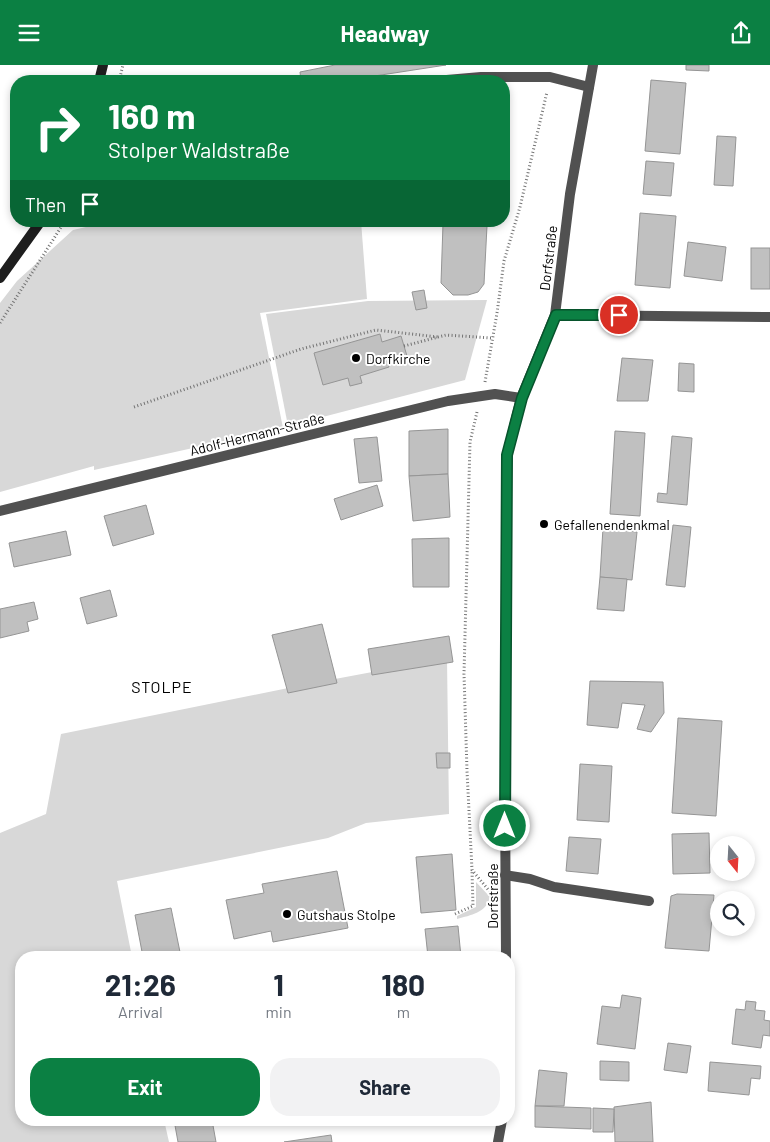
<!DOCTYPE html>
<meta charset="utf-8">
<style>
:root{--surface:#fff;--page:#f2f2f3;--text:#1f2937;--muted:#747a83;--accent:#0b8043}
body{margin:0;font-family:Barlow,sans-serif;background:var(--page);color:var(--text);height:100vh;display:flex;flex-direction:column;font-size:19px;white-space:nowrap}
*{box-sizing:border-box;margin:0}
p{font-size:16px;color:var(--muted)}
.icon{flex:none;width:28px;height:28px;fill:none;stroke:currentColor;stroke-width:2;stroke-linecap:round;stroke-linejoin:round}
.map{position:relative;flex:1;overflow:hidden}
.details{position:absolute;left:15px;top:886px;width:500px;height:175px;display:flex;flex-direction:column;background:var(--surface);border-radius:20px;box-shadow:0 2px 8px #0003}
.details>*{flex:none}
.banner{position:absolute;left:10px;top:10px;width:500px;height:152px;border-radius:20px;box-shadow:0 2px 8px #0003;background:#0b8043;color:#fff;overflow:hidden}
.needle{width:32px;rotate:162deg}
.fabs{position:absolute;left:710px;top:771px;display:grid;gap:10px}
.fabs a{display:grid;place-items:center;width:45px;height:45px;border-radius:50%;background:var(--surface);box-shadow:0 2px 8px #0003;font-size:25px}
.pin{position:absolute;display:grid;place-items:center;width:42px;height:42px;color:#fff;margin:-21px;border:2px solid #fff;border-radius:50%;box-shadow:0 1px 5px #0007}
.me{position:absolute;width:55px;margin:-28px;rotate:0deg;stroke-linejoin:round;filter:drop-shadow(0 0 4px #0008)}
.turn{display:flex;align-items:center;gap:18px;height:105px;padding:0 15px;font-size:22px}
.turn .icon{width:65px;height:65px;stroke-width:2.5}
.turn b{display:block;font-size:35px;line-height:42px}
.then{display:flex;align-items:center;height:48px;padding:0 15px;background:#0003;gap:10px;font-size:19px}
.eta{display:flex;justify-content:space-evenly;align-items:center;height:85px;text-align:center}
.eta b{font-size:30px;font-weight:700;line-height:35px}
.primary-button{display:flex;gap:10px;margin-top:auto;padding:10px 15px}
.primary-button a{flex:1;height:58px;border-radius:20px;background:var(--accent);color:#fff;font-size:20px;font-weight:700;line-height:58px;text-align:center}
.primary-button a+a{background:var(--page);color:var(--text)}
header{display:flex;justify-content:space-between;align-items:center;height:65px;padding:0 15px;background:var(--accent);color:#fff;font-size:22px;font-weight:700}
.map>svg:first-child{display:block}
.green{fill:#d8d8d8}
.building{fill:#c0c0c0;stroke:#959595}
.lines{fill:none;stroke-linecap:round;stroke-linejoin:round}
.path{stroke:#737373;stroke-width:3;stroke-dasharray:1 2.5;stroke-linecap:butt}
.service{stroke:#515151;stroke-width:10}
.minor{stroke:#515151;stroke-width:10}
.secondary{stroke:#1e1e1e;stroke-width:10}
.route-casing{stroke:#07532c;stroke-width:12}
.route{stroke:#0b8043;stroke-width:9}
.poi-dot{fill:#000;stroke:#fff;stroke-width:2}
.labels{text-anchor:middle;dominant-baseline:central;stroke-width:4;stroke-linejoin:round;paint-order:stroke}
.street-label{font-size:14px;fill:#000;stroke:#fff}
.poi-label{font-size:14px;fill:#000;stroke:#fff;text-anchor:start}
.quarter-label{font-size:16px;letter-spacing:1px;fill:#000;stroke:#fff}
</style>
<header><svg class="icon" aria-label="menu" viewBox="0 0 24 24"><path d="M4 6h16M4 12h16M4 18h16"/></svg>Headway<svg class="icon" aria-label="share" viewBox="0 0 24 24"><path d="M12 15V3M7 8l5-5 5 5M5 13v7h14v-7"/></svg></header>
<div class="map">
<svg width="770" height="1077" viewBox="0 0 770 1077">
<rect width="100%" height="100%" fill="#fff"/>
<g class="green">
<polygon points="112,156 361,156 367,234 260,248 283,363 94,405 94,401 0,427 0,238 17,216 73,165"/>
<polygon points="487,235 465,315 288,361 266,249 368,236"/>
<polygon points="447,593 449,749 366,758 328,773 117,816 132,892 21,892 21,1055 164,1055 169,1077 0,1077 0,768 46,749 61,669 303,620"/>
<path d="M 476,817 L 490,832 C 486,848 471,850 457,854 L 457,851 L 476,842 Z"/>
</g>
<g class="building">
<polygon points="335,0 446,0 342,16 301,16 300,7"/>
<polygon points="686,0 709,0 709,6 686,5"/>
<polygon points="651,15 686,18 680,89 645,86"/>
<polygon points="717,71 736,72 733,121 714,120"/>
<polygon points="646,96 674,98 671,131 643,129"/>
<polygon points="640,148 676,151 670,223 635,220"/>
<polygon points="443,159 487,161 484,219 478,227 468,230 453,230 441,218"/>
<polygon points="688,177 726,182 722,216 684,211"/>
<rect x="751" y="183" width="19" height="41"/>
<polygon points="424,225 427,243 416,245 412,227"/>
<polygon points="380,269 382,277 401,271 407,291 387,296 389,302 360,311 362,318 350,321 348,313 323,320 314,288"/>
<polygon points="622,293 653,295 648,336 617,336"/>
<polygon points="679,298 694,299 694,327 678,326"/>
<polygon points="448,364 448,409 409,411 409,366"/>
<polygon points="615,366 645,368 640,451 610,449"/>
<polygon points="672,371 692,373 687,440 657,437 658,428 667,429"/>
<polygon points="377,372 382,416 359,418 354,374"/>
<polygon points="448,409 450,452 413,456 409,411"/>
<polygon points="377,420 383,441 341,455 334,434"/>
<polygon points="146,440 154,469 113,481 104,451"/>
<polygon points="673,460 691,462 685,522 666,520"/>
<polygon points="603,463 637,467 632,515 600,512"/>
<polygon points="66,466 71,490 14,502 9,478"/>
<polygon points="449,473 449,522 413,522 412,474"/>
<polygon points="600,512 627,514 624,546 597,544"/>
<polygon points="110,525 117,551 87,559 80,533"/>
<polygon points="34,537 38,554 27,557 29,566 0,573 0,544"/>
<polygon points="322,559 337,618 288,628 272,570"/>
<polygon points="449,571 453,597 372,610 368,584"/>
<polygon points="590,616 663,617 664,648 651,667 637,664 645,640 622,638 618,663 587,660"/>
<polygon points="678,653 722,656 716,751 672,748"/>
<polygon points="436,688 450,688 450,703 437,703"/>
<polygon points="580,699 612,701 609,757 577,755"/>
<polygon points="709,768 710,808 673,809 672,769"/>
<polygon points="569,772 601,774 598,809 566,806"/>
<polygon points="452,789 456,845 421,848 416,792"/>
<polygon points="337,806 348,863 273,877 271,866 234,874 226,835 264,828 262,819"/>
<polygon points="677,829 714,830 709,886 665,883 671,831"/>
<polygon points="171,843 181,892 143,892 135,850"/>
<polygon points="458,861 461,892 428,892 425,864"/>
<polygon points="622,930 641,933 635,984 597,979 602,941 620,943"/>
<polygon points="746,936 756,937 755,945 765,946 764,955 770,956 770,971 763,970 761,983 732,979 736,944 745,945"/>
<polygon points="668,978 691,981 687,1008 664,1005"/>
<polygon points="600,996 629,997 629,1016 600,1015"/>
<polygon points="710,997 761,1001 760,1014 751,1013 749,1030 708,1026"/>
<polygon points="539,1005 567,1008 564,1041 535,1041"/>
<polygon points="651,1037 653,1077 615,1077 614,1042"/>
<polygon points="535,1041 591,1043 591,1064 535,1062"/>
<polygon points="593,1043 614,1044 613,1067 593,1067"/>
<polygon points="174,1055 212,1055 216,1077 178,1077"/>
<polygon points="331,1070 332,1077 284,1077"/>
</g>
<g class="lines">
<g class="path">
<polyline points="119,16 123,0"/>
<polyline points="0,258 65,156"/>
<polyline points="404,281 446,270 491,273"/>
<polyline points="485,317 497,248 504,196 520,142 547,27"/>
<polyline points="134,342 301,284 376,265 438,272"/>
<polyline points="477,347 470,377 464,609 467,706 472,805 491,828"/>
<polyline points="455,849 473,841 472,806"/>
</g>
<g class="service">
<polyline points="435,16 481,12 550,12 589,22"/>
<polyline points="505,810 530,814 554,822 649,836"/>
</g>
<g class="minor">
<polyline points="555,250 770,252"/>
<polyline points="0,446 448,336 495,329 521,333"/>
<polyline points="506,892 505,728 507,390 521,333 555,250 570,129 593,0"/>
<polyline points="498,1077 502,1055"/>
</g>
<g class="secondary">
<polyline points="99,16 103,0"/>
<polyline points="0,213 41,156"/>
</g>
</g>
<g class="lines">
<defs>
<polyline id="route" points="505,761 507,390 522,333 556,250 619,250"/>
</defs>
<use href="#route" class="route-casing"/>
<use href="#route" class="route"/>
</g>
<g class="poi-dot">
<circle cx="356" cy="293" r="5"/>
<circle cx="544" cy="459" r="5"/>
<circle cx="287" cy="849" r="5"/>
</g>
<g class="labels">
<g class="street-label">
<text transform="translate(548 193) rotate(-83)">Dorfstraße</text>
<text transform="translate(257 369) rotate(-14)">Adolf-Hermann-Straße</text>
<text transform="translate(492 831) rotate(-90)">Dorfstraße</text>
</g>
<g class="poi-label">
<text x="366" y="293">Dorfkirche</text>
<text x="554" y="459">Gefallenendenkmal</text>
<text x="297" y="849">Gutshaus Stolpe</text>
</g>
<g class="quarter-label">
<text x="162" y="621">STOLPE</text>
</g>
</g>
</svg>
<div class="fabs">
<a><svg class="needle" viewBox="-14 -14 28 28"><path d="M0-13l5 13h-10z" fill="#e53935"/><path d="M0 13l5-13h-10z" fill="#747a83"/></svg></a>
<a><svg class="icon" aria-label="search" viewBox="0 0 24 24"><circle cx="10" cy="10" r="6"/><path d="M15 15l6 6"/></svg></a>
</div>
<div class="pin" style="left:619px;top:250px;background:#d93025"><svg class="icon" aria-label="arrive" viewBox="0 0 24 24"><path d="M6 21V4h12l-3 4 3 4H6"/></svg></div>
<svg class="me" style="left:505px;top:761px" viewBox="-20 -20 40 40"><circle r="17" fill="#0b8043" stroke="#fff" stroke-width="3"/><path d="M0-11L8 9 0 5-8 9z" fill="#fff"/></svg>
<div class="banner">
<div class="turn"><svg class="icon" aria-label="right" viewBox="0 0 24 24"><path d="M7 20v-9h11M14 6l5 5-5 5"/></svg><div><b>160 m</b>Stolper Waldstraße</div></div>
<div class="then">Then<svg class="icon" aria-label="arrive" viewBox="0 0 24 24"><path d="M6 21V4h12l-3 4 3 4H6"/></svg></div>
</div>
<section class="details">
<div class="eta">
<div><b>21:26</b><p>Arrival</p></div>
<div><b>1</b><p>min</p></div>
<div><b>180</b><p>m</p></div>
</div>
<div class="primary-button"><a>Exit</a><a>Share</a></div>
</section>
</div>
